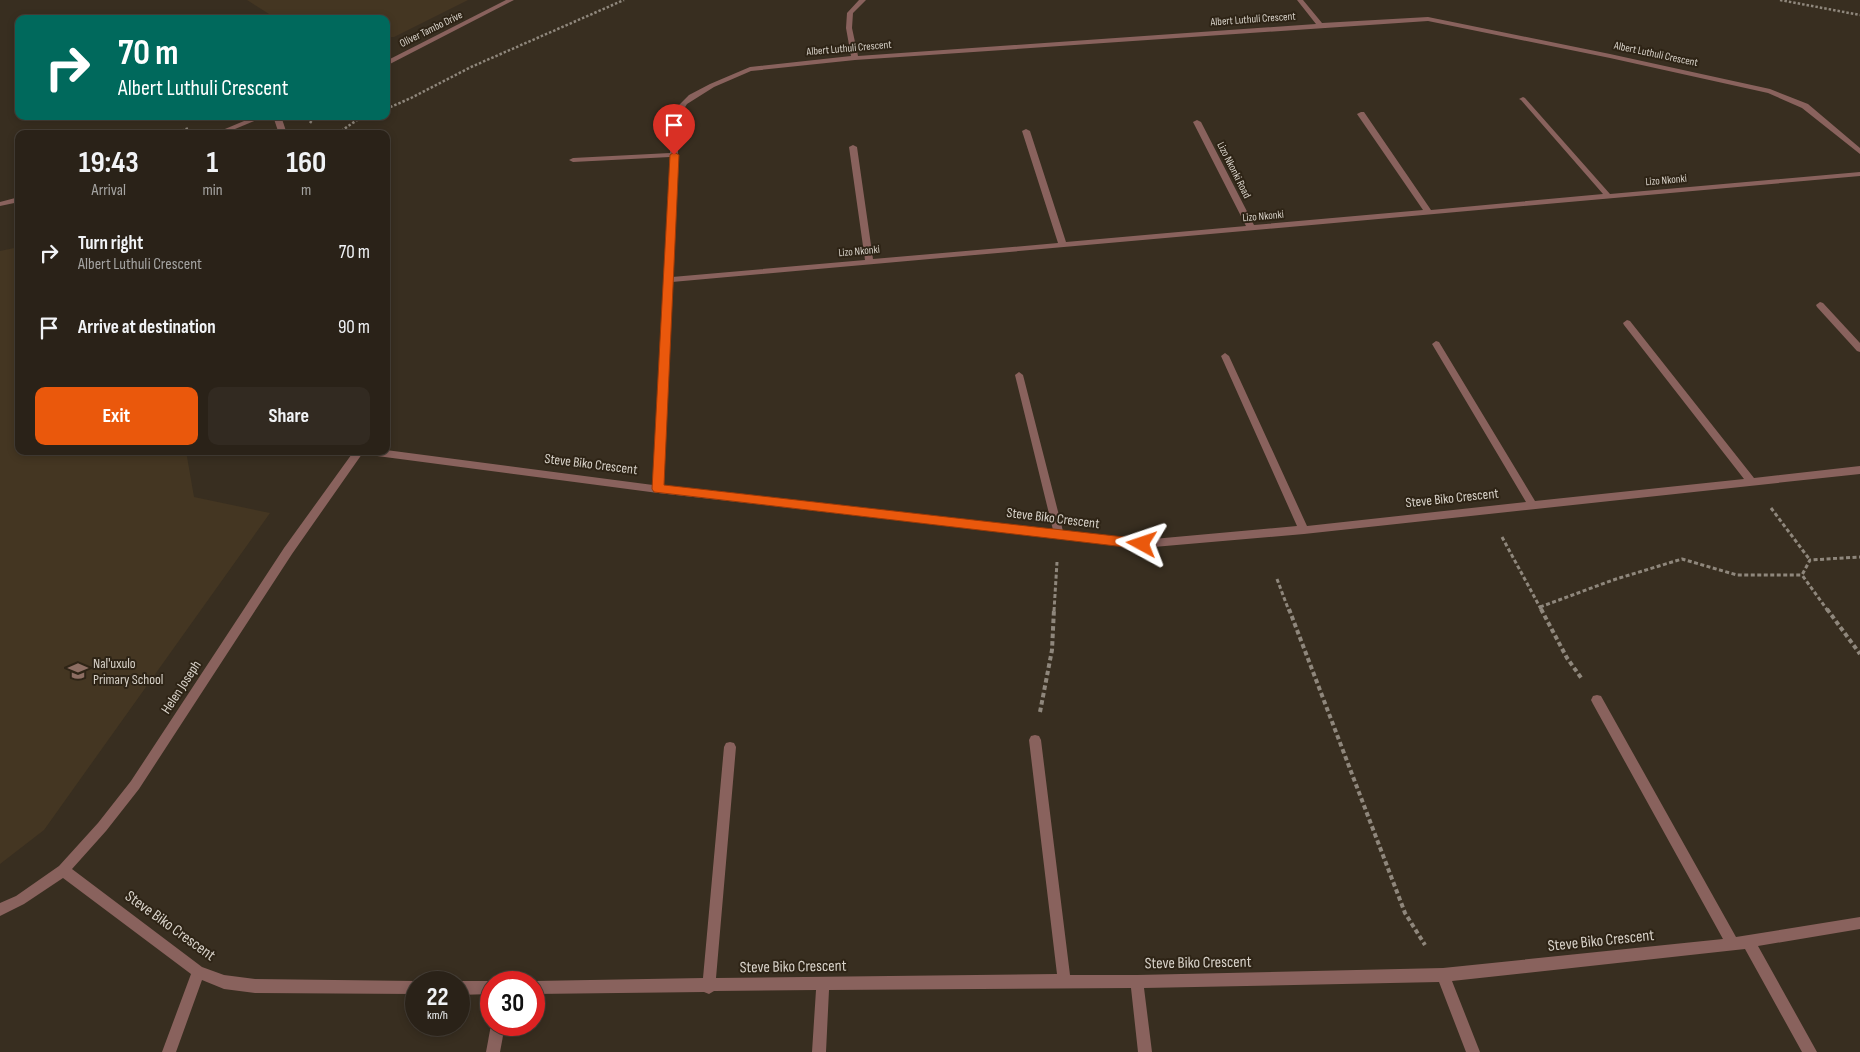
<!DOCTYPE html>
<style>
:root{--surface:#2a2218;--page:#322a21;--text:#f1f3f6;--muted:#a5a4a2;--line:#463f37;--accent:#ea580c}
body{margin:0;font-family:"Sofia Sans Condensed",sans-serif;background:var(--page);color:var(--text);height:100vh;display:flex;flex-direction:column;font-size:19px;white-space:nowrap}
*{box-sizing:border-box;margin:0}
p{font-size:16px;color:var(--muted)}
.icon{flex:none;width:28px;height:28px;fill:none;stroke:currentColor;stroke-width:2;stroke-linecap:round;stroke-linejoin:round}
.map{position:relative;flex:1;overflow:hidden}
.panel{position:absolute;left:15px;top:130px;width:375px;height:325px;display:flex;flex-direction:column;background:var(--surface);border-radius:10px;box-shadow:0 2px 8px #0003,0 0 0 1px var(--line)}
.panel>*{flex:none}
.hud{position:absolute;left:15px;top:15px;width:375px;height:105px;border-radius:10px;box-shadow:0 2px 8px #0003,0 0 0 1px var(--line);background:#00695c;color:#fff;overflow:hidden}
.speed{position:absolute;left:405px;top:971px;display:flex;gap:10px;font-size:25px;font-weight:700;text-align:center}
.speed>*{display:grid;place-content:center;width:65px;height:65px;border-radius:50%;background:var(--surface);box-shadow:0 2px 8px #0003,0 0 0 1px var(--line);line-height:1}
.speed small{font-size:12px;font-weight:400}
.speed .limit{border:8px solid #d22;background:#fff;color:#111}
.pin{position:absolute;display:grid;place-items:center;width:42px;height:42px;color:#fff;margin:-51px -21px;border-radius:50% 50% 50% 0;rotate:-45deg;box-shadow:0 0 5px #0007}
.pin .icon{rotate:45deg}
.me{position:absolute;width:55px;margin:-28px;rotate:275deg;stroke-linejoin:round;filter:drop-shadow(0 0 4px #0008)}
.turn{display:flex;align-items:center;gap:18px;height:105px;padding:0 20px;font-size:22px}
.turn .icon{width:65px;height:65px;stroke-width:2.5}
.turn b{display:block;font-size:35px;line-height:42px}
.eta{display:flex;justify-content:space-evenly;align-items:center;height:85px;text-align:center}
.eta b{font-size:30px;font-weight:700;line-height:35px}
.cta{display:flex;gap:10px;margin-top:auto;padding:10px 20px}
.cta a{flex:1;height:58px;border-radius:10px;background:var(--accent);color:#fff;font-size:20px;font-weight:700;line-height:58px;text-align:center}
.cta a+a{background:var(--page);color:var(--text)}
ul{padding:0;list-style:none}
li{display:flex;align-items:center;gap:15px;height:75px;padding:0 20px}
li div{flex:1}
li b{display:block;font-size:19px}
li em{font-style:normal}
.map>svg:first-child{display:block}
.built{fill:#443622}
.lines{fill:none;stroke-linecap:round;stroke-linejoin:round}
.path-far2{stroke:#8f877c;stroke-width:2.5;stroke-dasharray:2.5 2;stroke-linecap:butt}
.path-far1{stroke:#8f877c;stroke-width:3;stroke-dasharray:4 2.5;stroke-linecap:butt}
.path{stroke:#8f877c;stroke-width:4;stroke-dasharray:4.5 3;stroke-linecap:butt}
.minor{fill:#89625d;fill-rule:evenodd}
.tertiary{fill:#89625d;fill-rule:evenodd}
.route{fill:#ea580c;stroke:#983908}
.labels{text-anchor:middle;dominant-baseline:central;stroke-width:4;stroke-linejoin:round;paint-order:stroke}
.far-street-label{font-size:11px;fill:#d8d2c9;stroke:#2e2416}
.street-label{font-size:14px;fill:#d8d2c9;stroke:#2e2416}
.poi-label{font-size:14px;fill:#d8d2c9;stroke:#2e2416;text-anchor:start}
.near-street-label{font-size:16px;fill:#d8d2c9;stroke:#2e2416}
</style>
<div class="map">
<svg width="1860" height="1052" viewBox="0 0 1860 1052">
<rect width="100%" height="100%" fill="#382e20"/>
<g class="built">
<polygon points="247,0 468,0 394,37 386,37 386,19 277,19"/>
<polygon points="19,247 19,451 186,451 194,497 270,513 44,830 0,864 0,251"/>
</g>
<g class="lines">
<g class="path-far2">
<polyline points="1780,0 1860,15"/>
<polyline points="386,109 411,98 471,67 624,0"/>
<polyline points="310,123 315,116"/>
<polyline points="173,134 189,128"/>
<polyline points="328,134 341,131 363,116"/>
</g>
<g class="path-far1">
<polyline points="1771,508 1810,560"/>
<polyline points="1502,537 1542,611"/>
<polyline points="1277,579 1289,611"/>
<polyline points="1540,607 1613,580 1682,559 1737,575 1802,575"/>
<polyline points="1054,611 1057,562"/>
<polyline points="1828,611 1802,575 1810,560 1860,557"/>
</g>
<g class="path">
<polyline points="1289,609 1405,913 1425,945"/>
<polyline points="1541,609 1567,658 1582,679"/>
<polyline points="1827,609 1860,654"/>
<polyline points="1040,712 1052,650 1054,609"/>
</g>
<g class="minor">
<polygon points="859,0 866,0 853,13 852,28 858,56 1316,24 1297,0 1303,0 1322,23 1428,17 1610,54 1770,89 1808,104 1860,148 1860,154 1802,108 1768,93 1610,58 1428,21 855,60 751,71 714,87 687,104 682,112 679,130 672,277 865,260 849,147 853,145 857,147 873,259 1058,243 1022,131 1026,129 1030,131 1066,242 1246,226 1193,122 1197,120 1201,122 1254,225 1423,210 1357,114 1361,112 1364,112 1431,210 1603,194 1521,100 1519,99 1523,97 1525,98 1610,194 1860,172 1860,176 672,282 663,486 1053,530 1015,375 1019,372 1023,375 1063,531 1142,540 1297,526 1221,356 1225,353 1229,356 1307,526 1526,502 1432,344 1436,341 1439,342 1535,501 1744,479 1624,325 1623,323 1627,320 1630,321 1754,478 1860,466 1860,474 1304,534 1142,548 658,493 362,454 292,554 139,789 106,831 72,869 202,967 224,975 255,979 416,981 419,982 416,982 416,994 255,993 224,989 202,980 176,1052 162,1052 191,974 63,878 24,904 0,916 0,903 16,896 59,866 98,823 131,781 284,548 354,451 386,450 653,485 670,157 573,162 569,160 573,158 670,153 673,124 676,108 689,95 710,84 750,67 851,56 846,28 847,13"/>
<polygon points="273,116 281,116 287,134 279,134"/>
<polygon points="1820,302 1823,303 1860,343 1860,352 1857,351 1817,307 1816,305"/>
<polygon points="1597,695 1601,696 1736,937 1860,917 1860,929 1758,946 1817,1052 1802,1052 1745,949 1452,981 1480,1052 1466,1052 1439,982 1144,988 1152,1052 1138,1052 1131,988 829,990 826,1052 812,1052 816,990 714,991 709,994 704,992 534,994 534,982 531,982 534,981 703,978 724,747 726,743 730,742 734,743 736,747 716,978 1057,974 1029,740 1031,736 1035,735 1039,736 1041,740 1070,975 1137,975 1443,968 1723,939 1593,704 1591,700 1593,696"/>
<polygon points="459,981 491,981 494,982 491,982 491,994 459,995 459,982 456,982"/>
<polygon points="491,1025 505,1025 500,1052 486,1052"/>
</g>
<g class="tertiary">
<polygon points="506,0 514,0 386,66 386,61"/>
<polygon points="256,116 266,116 223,134 213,134"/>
<polygon points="19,197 19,202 0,206 0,202"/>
</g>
</g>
<polygon class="route" points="674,152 679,155 664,485 1142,539 1146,541 1147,544 1146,548 1142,549 654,492 652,489 670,155"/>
<defs>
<symbol id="school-bare" viewBox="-9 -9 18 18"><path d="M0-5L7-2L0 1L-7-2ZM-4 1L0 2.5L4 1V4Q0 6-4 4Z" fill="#8d6e63" stroke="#2e2416" stroke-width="2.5" paint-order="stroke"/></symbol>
</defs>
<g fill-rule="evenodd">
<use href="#school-bare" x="64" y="657" width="28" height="28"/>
</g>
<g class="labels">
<g class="far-street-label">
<text transform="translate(1253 19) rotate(-4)">Albert Luthuli Crescent</text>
<text transform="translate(431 29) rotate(-26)">Oliver Tambo Drive</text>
<text transform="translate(849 48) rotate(-5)">Albert Luthuli Crescent</text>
<text transform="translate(1656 54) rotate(12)">Albert Luthuli Crescent</text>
<text transform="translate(1234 170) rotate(63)">Lizo Nkonki Road</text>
<text transform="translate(1666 180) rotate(-5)">Lizo Nkonki</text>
<text transform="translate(1263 216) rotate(-5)">Lizo Nkonki</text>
<text transform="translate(859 251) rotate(-5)">Lizo Nkonki</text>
</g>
<g class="street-label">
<text transform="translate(591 464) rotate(7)">Steve Biko Crescent</text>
<text transform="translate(1452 498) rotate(-6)">Steve Biko Crescent</text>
<text transform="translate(1053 518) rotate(7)">Steve Biko Crescent</text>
<text transform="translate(181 687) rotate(-57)">Helen Joseph</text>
</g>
<g class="poi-label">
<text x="93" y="663">Nal'uxulo<tspan x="93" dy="16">Primary School</tspan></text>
</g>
<g class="near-street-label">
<text transform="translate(170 926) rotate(36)">Steve Biko Crescent</text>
<text transform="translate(1601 941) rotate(-6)">Steve Biko Crescent</text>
<text transform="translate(1198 963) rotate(-1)">Steve Biko Crescent</text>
<text transform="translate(793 967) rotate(-1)">Steve Biko Crescent</text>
</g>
</g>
</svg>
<div class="speed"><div>22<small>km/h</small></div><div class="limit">30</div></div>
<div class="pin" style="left:674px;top:155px;background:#d93025"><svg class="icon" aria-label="arrive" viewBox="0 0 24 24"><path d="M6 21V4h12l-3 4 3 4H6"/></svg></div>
<svg class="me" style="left:1142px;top:544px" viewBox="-20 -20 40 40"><path d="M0-17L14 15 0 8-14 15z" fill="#ea580c" stroke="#fff" stroke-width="4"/></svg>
<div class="hud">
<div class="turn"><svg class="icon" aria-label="right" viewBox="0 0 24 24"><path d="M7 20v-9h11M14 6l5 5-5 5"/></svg><div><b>70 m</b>Albert Luthuli Crescent</div></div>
</div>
<section class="panel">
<div class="eta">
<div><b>19:43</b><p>Arrival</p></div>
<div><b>1</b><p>min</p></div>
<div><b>160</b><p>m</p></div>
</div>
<ul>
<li><svg class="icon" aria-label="right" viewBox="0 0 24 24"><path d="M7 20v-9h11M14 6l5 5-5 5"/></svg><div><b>Turn right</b><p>Albert Luthuli Crescent</p></div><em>70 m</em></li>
<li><svg class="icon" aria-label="arrive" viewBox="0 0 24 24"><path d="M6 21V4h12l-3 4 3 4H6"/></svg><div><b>Arrive at destination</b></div><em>90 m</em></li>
</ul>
<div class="cta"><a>Exit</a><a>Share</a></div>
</section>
</div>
